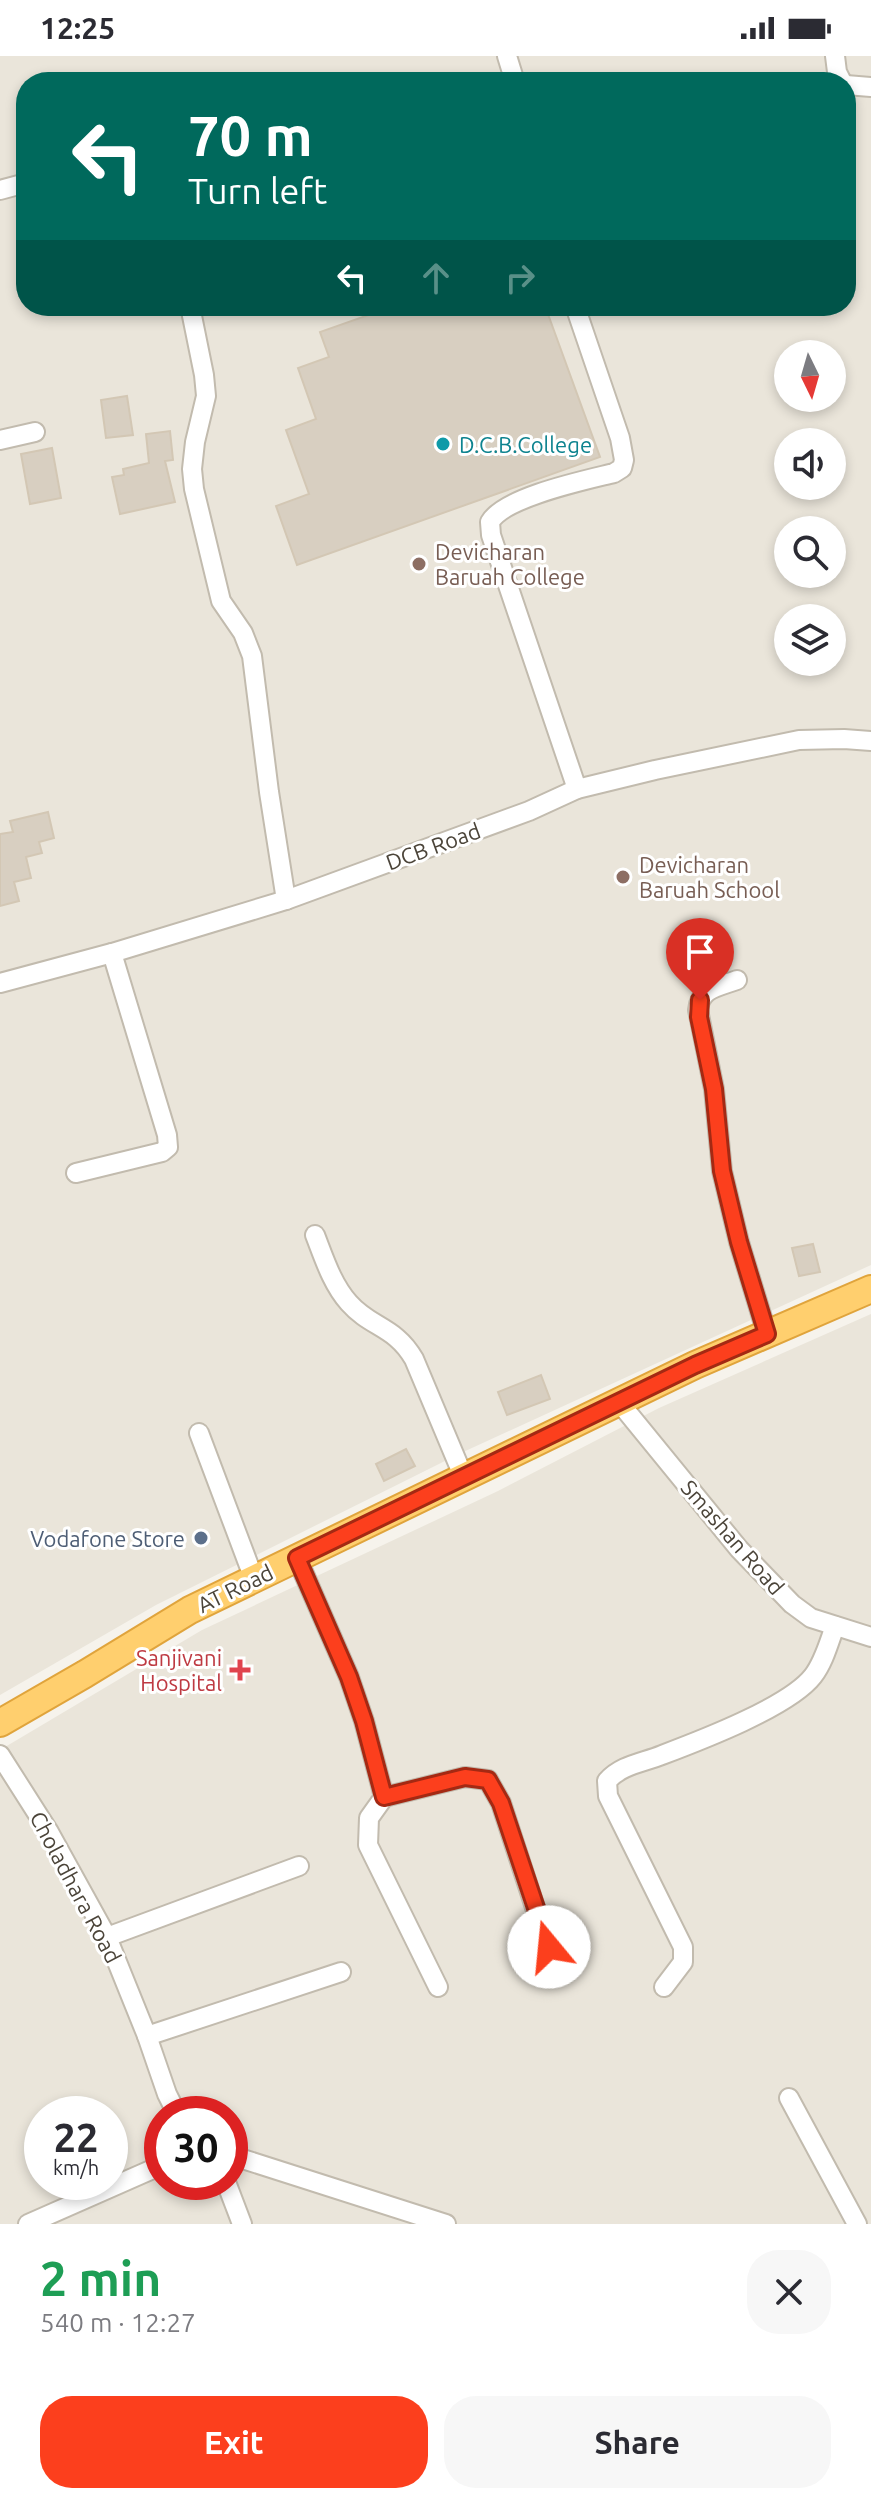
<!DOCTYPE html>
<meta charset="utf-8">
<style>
:root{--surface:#fff;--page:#f7f7f7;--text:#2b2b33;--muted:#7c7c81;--accent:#fc3f1d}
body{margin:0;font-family:Ubuntu,sans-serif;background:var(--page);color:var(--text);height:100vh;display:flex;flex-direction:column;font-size:30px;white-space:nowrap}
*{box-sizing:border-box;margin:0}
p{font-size:26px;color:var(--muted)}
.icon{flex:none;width:44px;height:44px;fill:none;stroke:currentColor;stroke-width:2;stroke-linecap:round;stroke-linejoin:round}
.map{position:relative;height:2168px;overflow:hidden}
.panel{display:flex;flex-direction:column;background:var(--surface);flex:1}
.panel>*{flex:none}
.hud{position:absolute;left:16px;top:16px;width:840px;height:244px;border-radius:32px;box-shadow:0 4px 12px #0003;background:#00695c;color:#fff;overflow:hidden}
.needle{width:52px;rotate:175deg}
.fabs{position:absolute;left:774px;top:284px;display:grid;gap:16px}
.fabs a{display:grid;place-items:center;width:72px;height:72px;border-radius:50%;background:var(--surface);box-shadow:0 4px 12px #0003;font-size:40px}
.speed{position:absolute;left:24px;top:2040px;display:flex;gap:16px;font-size:40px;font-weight:700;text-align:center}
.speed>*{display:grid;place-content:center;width:104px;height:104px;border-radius:50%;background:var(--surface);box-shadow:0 4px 12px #0003;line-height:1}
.speed small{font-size:20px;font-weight:400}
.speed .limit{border:12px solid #d22;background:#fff;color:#111}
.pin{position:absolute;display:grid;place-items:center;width:68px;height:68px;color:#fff;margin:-82px -34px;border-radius:50% 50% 50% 0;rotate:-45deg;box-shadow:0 0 8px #0007}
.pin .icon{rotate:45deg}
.me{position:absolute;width:88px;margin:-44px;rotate:343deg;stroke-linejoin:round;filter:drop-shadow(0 0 6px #0008)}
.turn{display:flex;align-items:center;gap:28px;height:168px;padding:0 40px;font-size:36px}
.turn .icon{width:104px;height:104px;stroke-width:2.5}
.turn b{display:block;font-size:56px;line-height:68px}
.lanes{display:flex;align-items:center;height:76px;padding:0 40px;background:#0003;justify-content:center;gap:40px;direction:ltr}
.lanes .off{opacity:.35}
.round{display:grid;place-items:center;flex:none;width:84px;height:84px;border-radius:32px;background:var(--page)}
.head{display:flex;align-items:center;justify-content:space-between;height:136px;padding:0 40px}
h1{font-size:48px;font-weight:700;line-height:60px;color:#1e9e55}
.button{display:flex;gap:16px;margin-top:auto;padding:16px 40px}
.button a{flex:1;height:92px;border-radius:32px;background:var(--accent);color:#fff;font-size:32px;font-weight:700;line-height:92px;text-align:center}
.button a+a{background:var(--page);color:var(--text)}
.status{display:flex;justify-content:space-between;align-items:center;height:56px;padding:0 40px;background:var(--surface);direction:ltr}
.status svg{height:22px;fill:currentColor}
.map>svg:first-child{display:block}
.residential{fill:#eae5da;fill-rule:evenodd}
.building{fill:#d8cfc1;stroke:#d3c7b4;stroke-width:2}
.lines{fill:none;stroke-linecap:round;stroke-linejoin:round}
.minor-casing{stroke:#c2bbae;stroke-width:22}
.highway-casing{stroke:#e0a43c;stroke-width:30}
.minor{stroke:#fff;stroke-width:18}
.highway{stroke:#ffcf6e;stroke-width:26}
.route-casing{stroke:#a42913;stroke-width:20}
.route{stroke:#fc3f1d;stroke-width:14}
.culture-dot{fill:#0f9aa8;stroke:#fff;stroke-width:3}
.education-dot{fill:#8d6e63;stroke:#fff;stroke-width:3}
.service-dot{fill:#5c6f8a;stroke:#fff;stroke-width:3}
.health-dot{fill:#e0444e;stroke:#fff;stroke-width:3}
.labels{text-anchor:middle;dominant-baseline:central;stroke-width:6;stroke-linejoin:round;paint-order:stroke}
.culture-label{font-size:22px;fill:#0d838f;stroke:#fff;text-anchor:start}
.education-label{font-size:22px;fill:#785e54;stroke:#fff;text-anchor:start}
.street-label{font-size:22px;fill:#4b4439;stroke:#fff}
.service-label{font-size:22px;fill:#4e5e75;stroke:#fff;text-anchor:end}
.health-label{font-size:22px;fill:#be3a42;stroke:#fff;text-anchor:end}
</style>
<div class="status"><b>12:25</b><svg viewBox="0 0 49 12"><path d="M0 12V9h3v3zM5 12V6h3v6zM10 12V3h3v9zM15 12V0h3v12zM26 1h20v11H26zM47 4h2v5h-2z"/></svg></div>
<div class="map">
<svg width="871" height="2168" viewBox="0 0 871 2168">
<rect width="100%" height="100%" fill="#f6f3ec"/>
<g class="residential">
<path d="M 0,0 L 871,0 L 871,1209 L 461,1397 L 156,1549 L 0,1639 ZM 26,26 L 846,26 L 846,250 L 26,250 ZM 788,298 L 832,298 L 832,342 L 788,342 ZM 788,386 L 832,386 L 832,430 L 788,430 ZM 788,474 L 832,474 L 832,518 L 788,518 ZM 788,562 L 832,562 L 832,606 L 788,606 Z"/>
<path d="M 871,1258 L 871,2168 L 0,2168 L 0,1694 L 202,1574 L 498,1435 L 659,1352 ZM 42,2058 L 110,2058 L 110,2126 L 42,2126 ZM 162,2058 L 230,2058 L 230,2126 L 162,2126 Z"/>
</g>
<g class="building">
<polygon points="394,250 545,250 600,401 297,509 276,450 309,438 286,374 316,363 298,312 329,301 320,276"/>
<polygon points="127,340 133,379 106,382 101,344"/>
<polygon points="170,375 173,404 165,405 175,446 120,458 112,421 124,419 123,413 149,407 146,378"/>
<polygon points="52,392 61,442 30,448 21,398"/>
<polygon points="48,756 54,782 39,786 42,797 26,801 31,822 14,826 19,845 0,850 0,778 13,776 10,765"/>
<polygon points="813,1188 820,1216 799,1220 792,1192"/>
<polygon points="541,1319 550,1343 507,1359 498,1336"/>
<polygon points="406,1393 415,1410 384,1425 376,1408"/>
</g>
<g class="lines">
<defs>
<g id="minor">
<polyline points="507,0 515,26"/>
<polyline points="835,0 837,16 842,26"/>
<polyline points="846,29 871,31"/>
<polyline points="0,134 26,127"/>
<polyline points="190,250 204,319 206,340 195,386 192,413 194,433 221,545 243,577 252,600 269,736 286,844"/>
<path d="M 575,250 L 620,382 L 624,404 L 622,412 L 614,417 C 586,424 504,441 490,466 L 491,479 L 577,733"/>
<polyline points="0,384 35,376"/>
<path d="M 737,924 C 718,931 700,932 698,954 L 714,1033 L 722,1115 L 739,1186 L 767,1278"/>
<polyline points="0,927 112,897 286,844 529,755 577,733 655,714 799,684 844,683 871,685"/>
<polyline points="76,1117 162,1096 168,1091 167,1079 112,897"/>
<path d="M 315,1179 C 324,1202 332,1228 349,1247 C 371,1272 395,1270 414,1303 L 464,1422"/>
<polyline points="619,1346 739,1493 792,1548 811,1562 871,1581"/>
<polyline points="199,1377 254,1523"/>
<polyline points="297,1502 349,1621 364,1665 384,1741 369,1762 368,1789 438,1931"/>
<polyline points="0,1699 49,1776 107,1881 147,1980 167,2038 177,2058"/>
<polyline points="384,1741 465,1721 488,1724 501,1747 556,1916"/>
<polyline points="107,1881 299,1810"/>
<path d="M 664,1931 L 683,1906 L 683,1891 L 608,1740 L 607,1725 C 621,1709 642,1707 662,1699 C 699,1685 789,1651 813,1620 C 824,1606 829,1586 835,1570"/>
<polyline points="147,1980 341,1916"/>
<polyline points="789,2042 857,2168"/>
<polyline points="230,2099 446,2168"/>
<polyline points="226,2126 242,2168"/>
<polyline points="28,2168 162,2109"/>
</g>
<polyline id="highway" points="0,1667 85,1618 190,1554 695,1309 871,1233"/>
</defs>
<use href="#minor" class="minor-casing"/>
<use href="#highway" class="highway-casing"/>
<use href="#minor" class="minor"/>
<use href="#highway" class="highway"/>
</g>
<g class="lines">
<defs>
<polyline id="route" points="549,1891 501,1747 488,1724 465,1721 384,1741 364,1665 349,1621 297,1502 695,1309 767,1278 739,1186 722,1115 714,1033 699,961 700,944"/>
</defs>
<use href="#route" class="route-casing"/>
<use href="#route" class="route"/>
</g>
<circle class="culture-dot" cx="443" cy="388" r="8"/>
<g class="education-dot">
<circle cx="419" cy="508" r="8"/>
<circle cx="623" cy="821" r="8"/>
</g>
<circle class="service-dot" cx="201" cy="1482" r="8"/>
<path class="health-dot" d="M236 1602h8v8h8v8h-8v8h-8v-8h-8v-8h8z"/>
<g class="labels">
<g class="culture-label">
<text x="459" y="388">D.C.B.College</text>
</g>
<g class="education-label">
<text x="435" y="495">Devicharan<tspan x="435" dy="25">Baruah College</tspan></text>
<text x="639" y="808">Devicharan<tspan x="639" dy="25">Baruah School</tspan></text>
</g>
<g class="street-label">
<text transform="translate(433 790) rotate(-20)">DCB Road</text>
<text transform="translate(733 1481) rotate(49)">Smashan Road</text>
<text transform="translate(235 1532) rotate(-26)">AT Road</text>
<text transform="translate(76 1831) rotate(62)">Choladhara Road</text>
</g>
<g class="service-label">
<text x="185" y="1482">Vodafone Store</text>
</g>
<g class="health-label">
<text x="222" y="1601">Sanjivani<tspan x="222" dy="25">Hospital</tspan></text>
</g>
</g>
</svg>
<div class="fabs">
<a><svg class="needle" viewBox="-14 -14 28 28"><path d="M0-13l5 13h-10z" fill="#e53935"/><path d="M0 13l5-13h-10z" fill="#7c7c81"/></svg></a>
<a><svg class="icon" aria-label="sound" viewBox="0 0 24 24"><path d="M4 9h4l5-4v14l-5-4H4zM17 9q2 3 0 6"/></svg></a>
<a><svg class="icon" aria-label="search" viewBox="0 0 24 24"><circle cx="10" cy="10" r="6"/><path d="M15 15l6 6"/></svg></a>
<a><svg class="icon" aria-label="layers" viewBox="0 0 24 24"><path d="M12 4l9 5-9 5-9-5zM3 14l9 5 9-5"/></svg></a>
</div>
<div class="speed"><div>22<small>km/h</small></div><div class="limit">30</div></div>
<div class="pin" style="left:700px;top:944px;background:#d93025"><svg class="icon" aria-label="arrive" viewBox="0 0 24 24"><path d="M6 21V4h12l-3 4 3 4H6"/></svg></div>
<svg class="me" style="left:549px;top:1891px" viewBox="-20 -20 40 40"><circle r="19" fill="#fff"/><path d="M0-13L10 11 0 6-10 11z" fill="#fc3f1d"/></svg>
<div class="hud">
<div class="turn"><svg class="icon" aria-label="left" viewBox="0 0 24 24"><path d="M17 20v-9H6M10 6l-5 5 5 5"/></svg><div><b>70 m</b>Turn left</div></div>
<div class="lanes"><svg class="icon" aria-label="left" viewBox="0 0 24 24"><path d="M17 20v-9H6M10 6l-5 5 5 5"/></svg><svg class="icon off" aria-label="ahead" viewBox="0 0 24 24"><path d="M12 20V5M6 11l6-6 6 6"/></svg><svg class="icon off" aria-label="right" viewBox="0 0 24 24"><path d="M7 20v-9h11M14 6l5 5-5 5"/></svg></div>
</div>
</div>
<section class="panel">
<div class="head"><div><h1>2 min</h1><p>540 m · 12:27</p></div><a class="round"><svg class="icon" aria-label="close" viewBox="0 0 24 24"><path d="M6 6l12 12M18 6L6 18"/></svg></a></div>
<div class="button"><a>Exit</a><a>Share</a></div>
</section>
